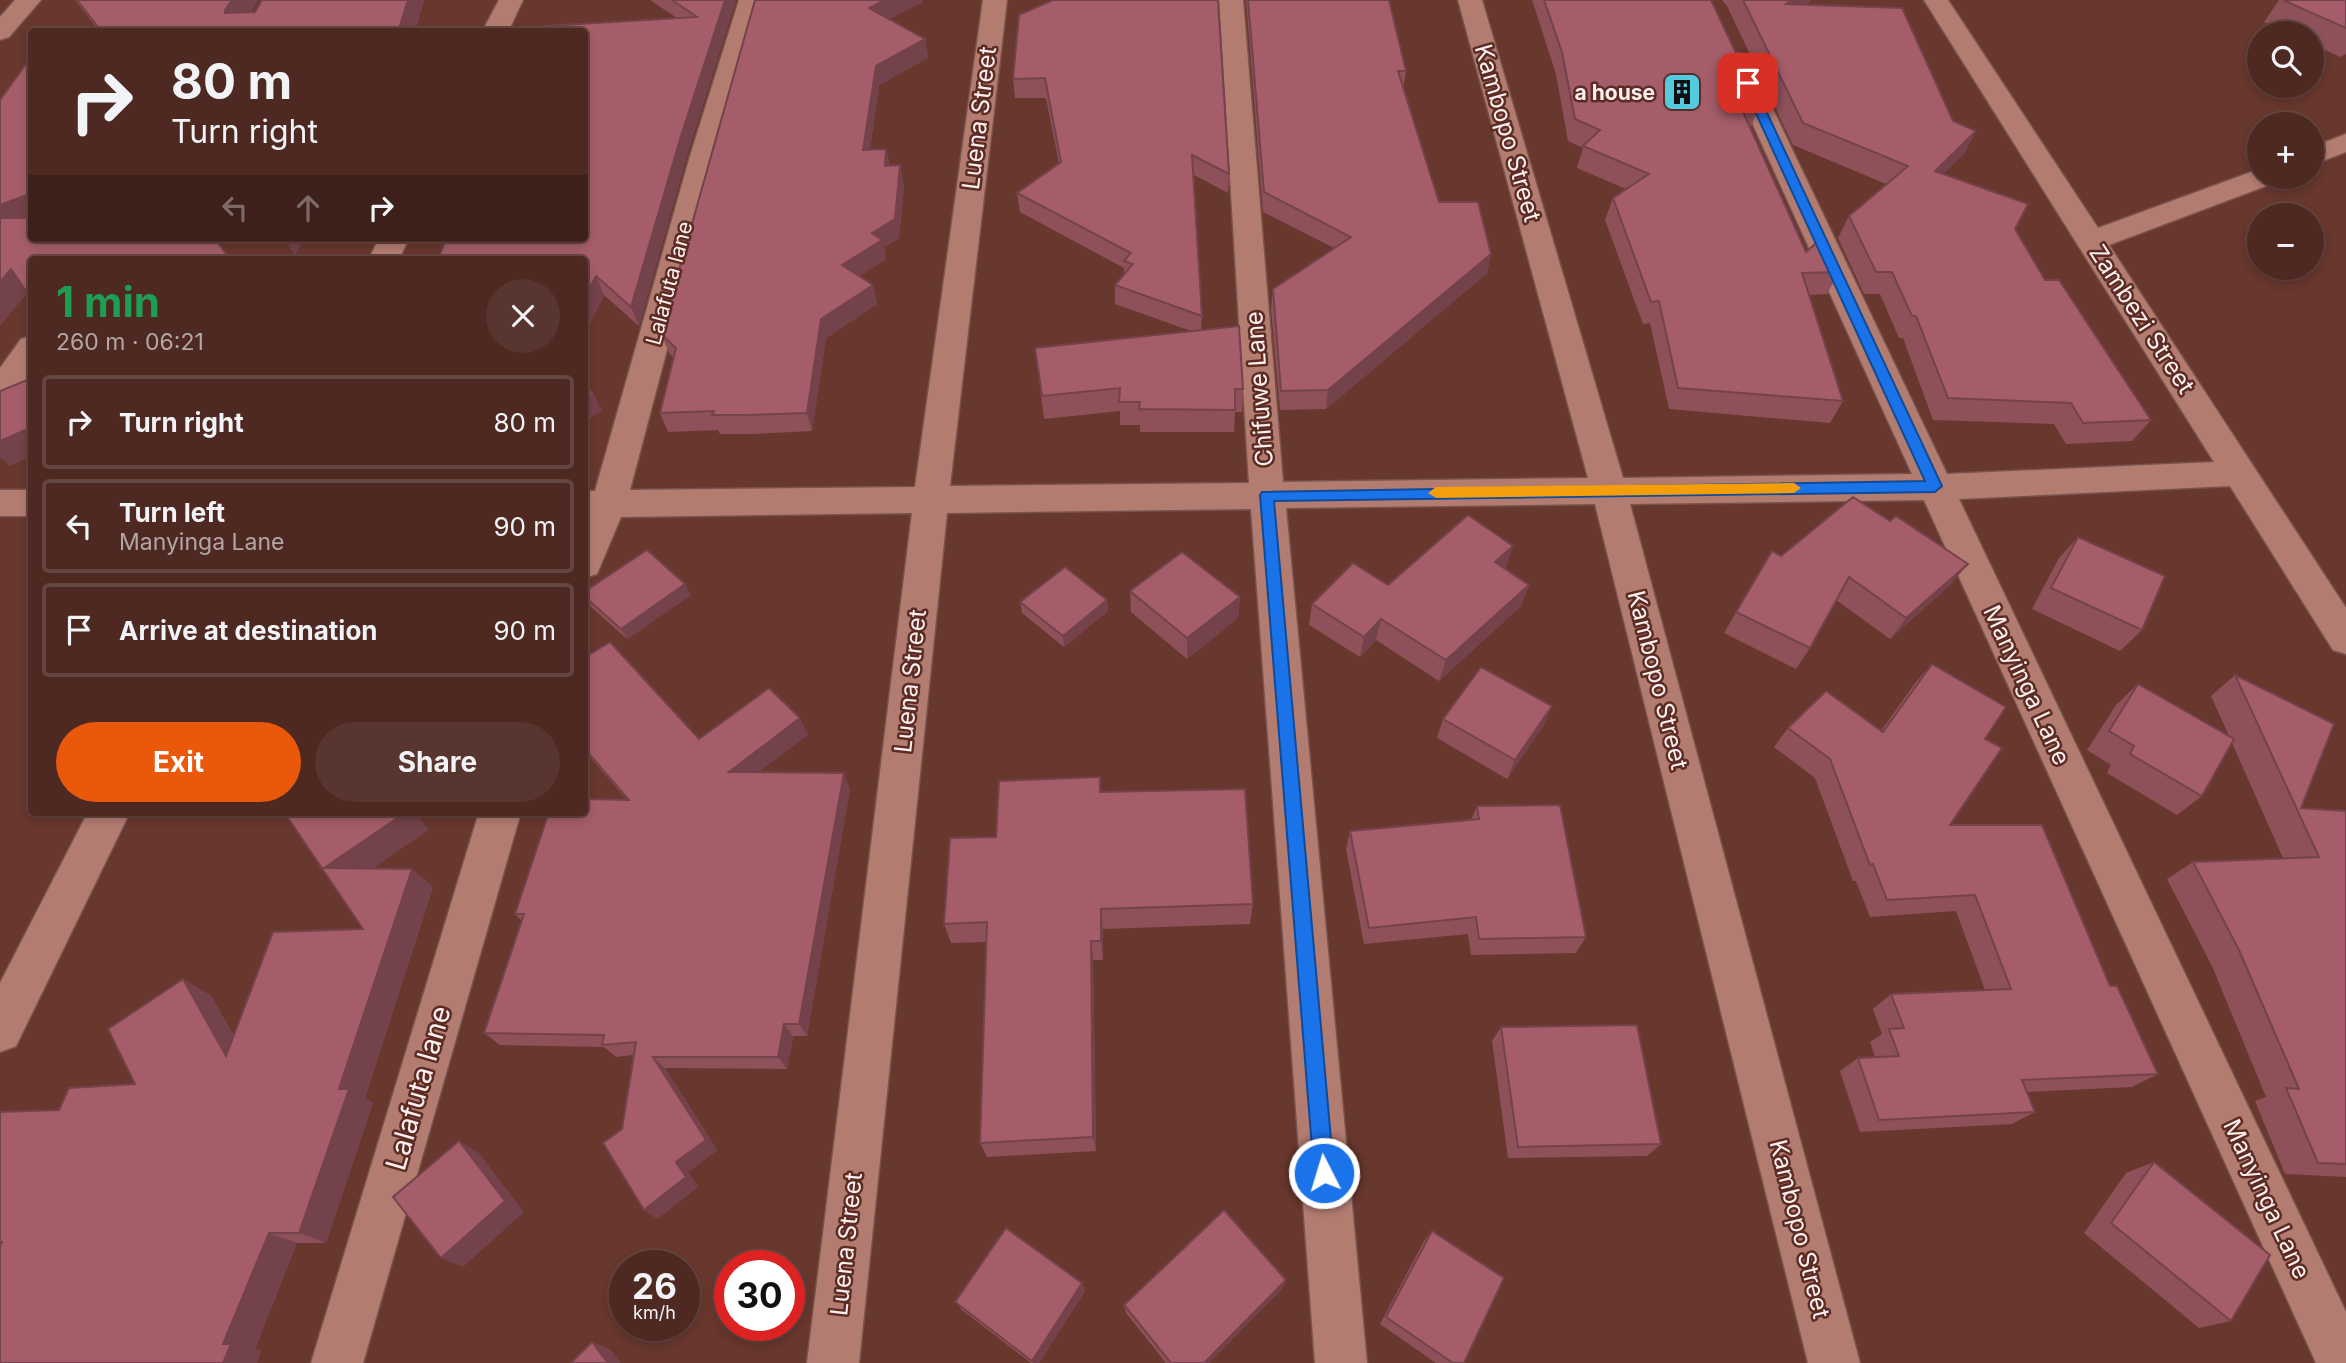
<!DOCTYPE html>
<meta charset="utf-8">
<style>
:root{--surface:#4e2922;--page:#58352f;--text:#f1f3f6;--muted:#b3a6a5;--line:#654540;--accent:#ea580c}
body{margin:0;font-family:Inter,sans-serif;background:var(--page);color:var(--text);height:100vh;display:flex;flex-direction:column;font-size:26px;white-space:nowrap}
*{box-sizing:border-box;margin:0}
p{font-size:23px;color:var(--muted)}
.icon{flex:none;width:38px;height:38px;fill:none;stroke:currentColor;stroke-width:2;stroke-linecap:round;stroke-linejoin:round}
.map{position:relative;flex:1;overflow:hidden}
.side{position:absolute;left:28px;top:256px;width:560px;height:560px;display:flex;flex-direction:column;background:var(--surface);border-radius:7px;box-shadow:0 4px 10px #0003,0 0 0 2px var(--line)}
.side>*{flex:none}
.guide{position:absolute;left:28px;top:28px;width:560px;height:214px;border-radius:7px;box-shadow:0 4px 10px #0003,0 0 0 2px var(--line);background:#4e2922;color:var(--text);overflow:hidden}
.controls{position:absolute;left:2247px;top:21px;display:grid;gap:14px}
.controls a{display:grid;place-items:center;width:77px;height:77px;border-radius:50%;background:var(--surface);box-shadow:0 4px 10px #0003,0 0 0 2px var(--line);font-size:35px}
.speed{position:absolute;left:609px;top:1250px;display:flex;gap:14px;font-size:35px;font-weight:700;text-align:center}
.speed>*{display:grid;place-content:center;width:91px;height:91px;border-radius:50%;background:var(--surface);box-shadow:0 4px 10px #0003,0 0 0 2px var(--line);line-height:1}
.speed small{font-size:18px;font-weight:400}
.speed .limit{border:10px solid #d22;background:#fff;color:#111}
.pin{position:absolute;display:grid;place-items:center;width:60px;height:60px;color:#fff;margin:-30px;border-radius:14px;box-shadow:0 4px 10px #0006}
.me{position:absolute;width:77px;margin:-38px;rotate:355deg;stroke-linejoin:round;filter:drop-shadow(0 0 5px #0008)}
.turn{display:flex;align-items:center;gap:24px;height:147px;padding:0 28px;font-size:32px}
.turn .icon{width:91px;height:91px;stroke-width:2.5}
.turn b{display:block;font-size:49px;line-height:60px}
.lanes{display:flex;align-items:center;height:66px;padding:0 28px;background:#0003;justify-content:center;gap:35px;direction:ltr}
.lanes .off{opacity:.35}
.round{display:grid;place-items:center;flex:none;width:74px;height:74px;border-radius:37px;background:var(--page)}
.summary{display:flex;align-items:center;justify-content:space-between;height:119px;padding:0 28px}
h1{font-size:42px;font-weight:700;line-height:52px;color:#1e9e55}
.cta{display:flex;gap:14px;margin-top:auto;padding:14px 28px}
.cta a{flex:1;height:80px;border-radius:42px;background:var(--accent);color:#fff;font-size:28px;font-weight:700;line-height:80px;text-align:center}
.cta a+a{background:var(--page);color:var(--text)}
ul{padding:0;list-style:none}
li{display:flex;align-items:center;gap:21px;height:94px;margin:0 14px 10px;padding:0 14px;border:4px solid var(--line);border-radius:7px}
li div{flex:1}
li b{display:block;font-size:26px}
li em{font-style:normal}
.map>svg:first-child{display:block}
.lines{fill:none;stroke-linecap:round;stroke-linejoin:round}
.minor-casing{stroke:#78534d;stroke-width:3}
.minor{fill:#b37c71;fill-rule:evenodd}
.wall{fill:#8e515a}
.shaded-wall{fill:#74424a}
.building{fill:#a55e69;stroke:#74424a;stroke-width:2}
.route{fill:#1a73e8;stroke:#114b97;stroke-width:2}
.slow{fill:#f59e0b}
.labels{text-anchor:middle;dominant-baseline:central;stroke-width:5;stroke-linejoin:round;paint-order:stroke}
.far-poi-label{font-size:21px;font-weight:bold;fill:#fcefed;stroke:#5c2c24;text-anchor:end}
.far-street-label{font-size:21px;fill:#fcefed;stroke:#5c2c24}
.street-label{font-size:24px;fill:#fcefed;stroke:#5c2c24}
.near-street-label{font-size:28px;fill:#fcefed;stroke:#5c2c24}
</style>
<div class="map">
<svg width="2346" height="1363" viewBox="0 0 2346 1363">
<rect width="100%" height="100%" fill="#68372e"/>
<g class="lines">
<defs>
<g id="minor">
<polygon points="15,0 41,0 9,37 0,40 0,17"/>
<polygon points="499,0 523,0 508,32 482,32"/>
<polygon points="739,0 763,0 718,156 630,490 915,487 983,0 1007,0 950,486 1249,483 1219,0 1243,0 1283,482 1588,478 1458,0 1482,0 1623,478 1912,474 1724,61 1728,55 1737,53 1746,55 1750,61 1947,474 2214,462 1924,0 1948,0 2098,228 2254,171 2259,169 2259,177 2278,177 2274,183 2109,245 2346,608 2346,654 2333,650 2230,486 1959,499 2346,1312 2346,1363 2316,1363 1924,500 1630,504 1860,1363 1808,1363 1595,504 1286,508 1367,1363 1315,1363 1251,509 947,513 859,1363 807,1363 912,513 621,517 597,574 584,578 584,491 595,491 690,156"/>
<polygon points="2346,134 2346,152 2312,165 2312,147"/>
<polygon points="379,238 409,238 399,259 369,259"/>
<polygon points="32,336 32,372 12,400 0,404 0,368 21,339"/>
<rect x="0" y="490" width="32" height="26"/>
<polygon points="88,812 130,812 16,1046 0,1052 0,983"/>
<polygon points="479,812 521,812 363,1363 311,1363"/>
</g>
</defs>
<use href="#minor" class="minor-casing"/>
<use href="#minor" class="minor"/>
</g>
<g class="wall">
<polygon points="75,0 258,0 250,13 255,12 262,0 424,0 415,32 100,32"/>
<polygon points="650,0 736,0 687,155 639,326 604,295 584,335 584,238 677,18"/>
<polygon points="755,0 923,2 889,19 925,39 928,58 879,85 870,149 886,149 890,166 904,185 899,238 884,247 886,259 859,276 873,285 877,304 826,338 812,431 753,434 720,434 718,430 668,432 660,413 674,358 669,353 661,334"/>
<polygon points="1053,0 1229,174 1228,193 1194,175 1202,316 1201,330 1243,389 1242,412 1235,412 1234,432 1140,432 1140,425 1120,425 1120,411 1044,419 1035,348 1191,331 1115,304 1115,285 1124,274 1124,268 1020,212 1017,193 1059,163 1046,98 1015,98 1013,79"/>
<polygon points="1246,0 1389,0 1406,71 1403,89 1439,202 1491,254 1487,273 1326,409 1280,410 1271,309 1273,289 1334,248 1263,212"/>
<polygon points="1532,0 1711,0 1760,104 1751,127 1749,126 1806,252 1839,272 1827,294 1809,295 1843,401 1830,423 1669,409 1650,323 1643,324 1605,220 1613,198 1626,189 1577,168 1583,148 1568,141 1556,74"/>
<polygon points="1722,0 1811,0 1805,5 1953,121 1976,131 1964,154 1943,174 2015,229 2045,280 2151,420 2132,441 2066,444 2054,424 1933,420 1903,338 1899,338 1880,294 1864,294 1838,238 1849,216 1886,184 1793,145 1727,6"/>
<polygon points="2279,0 2346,0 2346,54 2340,57 2312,44 2312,33 2288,33 2264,22"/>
<polygon points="1890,521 1968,564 1950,585 1890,639 1836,600 1810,648 1796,669 1724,633 1772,551 1781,556"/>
<polygon points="2078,537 2142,630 2120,651 2032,609 2059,558"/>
<polygon points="1506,568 1505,569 1529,585 1521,606 1439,681 1376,640 1360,657 1309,625 1312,604"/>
<polygon points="1130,591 1240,597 1238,618 1187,659 1131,612"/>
<polygon points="584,592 691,595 627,639 589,605 584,598"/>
<polygon points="1107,600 1108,611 1064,647 1022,613 1020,602"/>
<polygon points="584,658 699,739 808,735 758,772 850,789 807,1036 793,1036 787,1069 665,1068 717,1150 688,1172 698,1187 657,1219 622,1129 633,1055 616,1057 604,1047 500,1045 484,1033 522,921 515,914 627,800 584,750"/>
<polygon points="1932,664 1985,739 1950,825 2110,986 2158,1074 2132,1087 2027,1092 2035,1112 2012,1124 1860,1132 1840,1071 1858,1058 1875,1057 1870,1042 1882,1034 1873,1009 1891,994 1985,990 1956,911 1870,917 1856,881 1853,881 1815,778 1774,747 1788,728 1881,731 1915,683"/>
<polygon points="2235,675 2301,808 2346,811 2346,1177 2285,1174 2255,1101 2266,1097 2212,966 2167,879 2193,862 2283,858 2232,743 2202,796 2177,815 2107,773 2111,765 2087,750 2116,705 2138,684 2229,736 2211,696"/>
<polygon points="1552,706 1543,726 1507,779 1437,738 1443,719"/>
<polygon points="1101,792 1253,904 1250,924 1103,929 1103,960 1093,960 1096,1151 987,1157 980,1143 986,942 951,943 944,924 996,837"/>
<polygon points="1477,806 1586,937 1576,953 1471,955 1468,934 1364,944 1346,849 1350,831 1471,820"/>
<polygon points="284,812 428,830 373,868 412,869 433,887 365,1098 373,1103 326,1243 297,1243 255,1349 261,1351 257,1363 0,1363 0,1112 59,1110 135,1084 183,979 211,996 234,1036 363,929"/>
<polygon points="1501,1027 1661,1144 1647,1156 1508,1158 1492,1041"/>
<polygon points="2154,1162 2231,1321 2199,1328 2084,1233 2126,1173"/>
<polygon points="1432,1231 1464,1363 1436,1363 1380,1324 1424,1241"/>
<polygon points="1286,1280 1282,1289 1209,1363 1166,1363 1126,1313 1124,1305"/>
<polygon points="1082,1283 1085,1291 1039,1363 1031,1363 962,1310 955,1302"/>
</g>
<g class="shaded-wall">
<polygon points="232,0 258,0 238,31 225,13 225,10"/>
<polygon points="408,0 424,0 415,32 398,32"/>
<polygon points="725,0 736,0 687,155 639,326 631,307 681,136"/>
<polygon points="885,0 923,0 923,2 873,27 869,8"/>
<polygon points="1791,0 1811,0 1777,26 1786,4"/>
<polygon points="925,39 928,58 879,85 867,169 863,150 876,66"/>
<polygon points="1976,131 1964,154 1922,193 1935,171"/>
<polygon points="886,149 890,168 885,166"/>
<polygon points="900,165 904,185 899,238 884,247 886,259 847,284 842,265 872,233"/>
<polygon points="32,193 32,221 0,233 0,205"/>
<polygon points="58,238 90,238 76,257 59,240"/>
<polygon points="283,238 305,238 295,255"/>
<polygon points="1491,254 1487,273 1326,409 1328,390"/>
<polygon points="11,269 30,290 0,326 0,282"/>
<polygon points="596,276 604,295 584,335 584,298"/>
<polygon points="873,285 877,304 826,338 812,431 807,413 821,319"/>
<polygon points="593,393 602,411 584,422 584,398"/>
<polygon points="32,427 32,456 10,466 0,457 0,441"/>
<polygon points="1513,546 1506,568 1488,584 1495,562"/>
<polygon points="1968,564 1950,585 1890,639 1906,618"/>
<polygon points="685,584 691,595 627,639 621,629"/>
<polygon points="1529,585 1521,606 1439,681 1446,660"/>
<polygon points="1240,597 1238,618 1187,659 1187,638"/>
<polygon points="1107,600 1108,611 1064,647 1063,636"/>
<polygon points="1381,619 1376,640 1360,657 1364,637"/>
<polygon points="1552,706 1543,726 1507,779 1515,760"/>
<polygon points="800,718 808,735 738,788 729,772"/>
<polygon points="844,773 850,789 807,1036 799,1024"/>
<polygon points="406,812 416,812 428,830 347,886 324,868"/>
<polygon points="412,869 433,887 365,1098 373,1103 326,1243 299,1233 339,1089"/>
<polygon points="1101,909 1103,929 1103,960 1101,941"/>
<polygon points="1091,941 1093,960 1096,1151 1093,1137"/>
<polygon points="183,979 211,996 253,1071 226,1056"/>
<polygon points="784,1024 793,1036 787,1069 778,1057"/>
<polygon points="653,1057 665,1068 717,1150 688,1172 698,1187 657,1219 644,1210 676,1162"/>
<polygon points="459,1141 479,1153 524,1212 463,1267 441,1258"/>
<polygon points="269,1233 297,1243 255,1349 261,1351 257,1363 223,1363 223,1344"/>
<polygon points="1286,1280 1282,1289 1209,1363 1204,1363"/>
<polygon points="1082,1283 1085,1291 1039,1363 1034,1363 1032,1361"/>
<polygon points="592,1342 610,1349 621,1363 608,1363"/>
</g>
<g class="building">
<polygon points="77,0 232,0 225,10 225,13 255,12 262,0 408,0 398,32 102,32"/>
<polygon points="672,0 725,0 681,136 631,307 596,276 584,298 584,259 438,259 447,238 584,238 584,32 544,32 545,26 697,17"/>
<polygon points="755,0 885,0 869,8 925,39 876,66 863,150 886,149 885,166 900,165 895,219 872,233 882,240 842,265 873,285 821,319 807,413 746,415 712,415 714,411 660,413 676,348 661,334"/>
<polygon points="1053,0 1218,0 1229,174 1192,155 1202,316 1115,285 1133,264 1124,261 1131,253 1017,193 1061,162 1045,78 1013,79 1019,15"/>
<polygon points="1248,0 1389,0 1406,71 1398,71 1439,202 1478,202 1491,254 1328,390 1281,391 1273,289 1351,237 1264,192"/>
<polygon points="1544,0 1711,0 1760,104 1735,94 1806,252 1822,238 1839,272 1802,273 1843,401 1678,388 1659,301 1651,302 1613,198 1649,174 1583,146 1600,130 1575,119 1562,52"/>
<polygon points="1743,0 1791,0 1786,4 1902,8 1953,121 1976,131 1935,171 2028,204 2015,229 2045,280 2059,280 2151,420 2083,423 2071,403 1948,398 1916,316 1912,316 1892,272 1876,272 1849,216 1908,166 1803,123"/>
<polygon points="2283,0 2346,0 2346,28"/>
<polygon points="32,56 32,193 0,205 0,100"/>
<polygon points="0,218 32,218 32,238 58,238 59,240 91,241 93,238 214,238 230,259 32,259 32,300 11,269 0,282"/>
<polygon points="1239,326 1243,389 1235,389 1235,410 1139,409 1140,402 1119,402 1120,388 1042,396 1035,348"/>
<polygon points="32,378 32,427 0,441 0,391"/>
<polygon points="584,385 593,393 584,398"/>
<polygon points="1853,497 1890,521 1896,516 1968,564 1906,618 1849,577 1810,648 1736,612 1772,551 1781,556"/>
<polygon points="1468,515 1513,546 1495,562 1529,585 1446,660 1381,619 1364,637 1312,604 1353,563 1388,585"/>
<polygon points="2078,537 2165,576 2142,630 2051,588"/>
<polygon points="647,550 685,584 621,629 584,596 584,592"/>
<polygon points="1182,552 1240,597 1187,638 1130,591"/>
<polygon points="1065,567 1107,600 1063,636 1020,602"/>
<polygon points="610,642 699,739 769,688 800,718 729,772 844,773 799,1024 784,1024 778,1057 653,1057 706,1140 676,1162 686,1177 644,1210 603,1143 622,1129 636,1042 602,1045 604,1035 484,1033 524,914 515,914 549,812 584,812 584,799 629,800 584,748 584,658"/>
<polygon points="1932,664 2006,707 1985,739 2002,748 1950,825 2042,825 2110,986 2117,986 2158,1074 2022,1080 2035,1112 1879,1120 1858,1058 1899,1056 1889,1029 1904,1028 1891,994 2011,989 1975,895 1887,900 1873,864 1870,865 1830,759 1788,728 1826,691 1883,732"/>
<polygon points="1481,667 1552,706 1515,760 1443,719"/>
<polygon points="2235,675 2334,724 2301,808 2346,811 2346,1164 2318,1163 2286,1088 2299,1089 2239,950 2193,862 2319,857"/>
<polygon points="2138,684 2234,739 2202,796 2130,754 2134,746 2109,731"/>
<polygon points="1100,777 1100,792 1245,789 1253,904 1101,909 1101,941 1091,941 1093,1137 980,1143 987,922 944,924 950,838 996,837 999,781"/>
<polygon points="1560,805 1586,937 1479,939 1476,917 1369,928 1350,831 1479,819 1477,806"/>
<polygon points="284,812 406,812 324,868 412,869 339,1089 349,1089 299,1233 269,1233 223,1344 231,1344 223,1363 0,1363 0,1246 2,1242 0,1242 0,1112 59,1110 69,1088 135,1084 108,1029 183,979 226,1056 273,932 363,929"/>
<polygon points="1637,1025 1661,1144 1518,1147 1501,1027"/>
<polygon points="459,1141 505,1201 441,1258 393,1197"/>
<polygon points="2154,1162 2270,1255 2231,1321 2111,1223"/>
<polygon points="1224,1210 1286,1280 1204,1363 1171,1363 1124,1305"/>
<polygon points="1006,1228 1082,1283 1032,1361 955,1302"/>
<polygon points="1432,1231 1504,1278 1464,1363 1453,1363 1386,1317"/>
<polygon points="592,1342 608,1363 571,1363"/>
</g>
<polygon class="route" points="1748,79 1753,83 1942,486 1935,492 1274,501 1334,1173 1331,1180 1324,1183 1317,1180 1314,1173 1260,495 1262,492 1925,481 1742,83"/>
<polygon class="slow" points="1794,483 1801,488 1794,493 1436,498 1428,493 1436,487"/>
<defs>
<symbol id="building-square" viewBox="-11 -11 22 22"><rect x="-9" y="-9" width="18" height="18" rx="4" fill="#54cade" stroke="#5c2c24"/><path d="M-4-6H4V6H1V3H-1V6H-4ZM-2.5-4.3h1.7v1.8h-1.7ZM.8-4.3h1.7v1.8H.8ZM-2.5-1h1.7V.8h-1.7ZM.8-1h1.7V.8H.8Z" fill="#111"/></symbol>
</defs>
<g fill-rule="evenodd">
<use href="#building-square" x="1660" y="70" width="44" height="44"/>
</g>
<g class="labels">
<g class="far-poi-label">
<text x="1655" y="92">a house</text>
</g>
<g class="far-street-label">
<text transform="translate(669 283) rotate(-75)">Lalafuta lane</text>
</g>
<g class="street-label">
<text transform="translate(979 118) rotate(-83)">Luena Street</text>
<text transform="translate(1508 133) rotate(74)">Kambopo Street</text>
<text transform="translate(2142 319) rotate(57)">Zambezi Street</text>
<text transform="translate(1259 389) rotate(-94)">Chifuwe Lane</text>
<text transform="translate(1658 680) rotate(76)">Kambopo Street</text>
<text transform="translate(910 681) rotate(-84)">Luena Street</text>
<text transform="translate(2027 685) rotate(65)">Manyinga Lane</text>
<text transform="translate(2267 1199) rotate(65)">Manyinga Lane</text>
<text transform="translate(1800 1229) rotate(76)">Kambopo Street</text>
<text transform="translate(846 1244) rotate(-84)">Luena Street</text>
</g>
<g class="near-street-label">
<text transform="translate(418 1088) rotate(-74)">Lalafuta lane</text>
</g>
</g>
</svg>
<div class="controls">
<a><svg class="icon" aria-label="search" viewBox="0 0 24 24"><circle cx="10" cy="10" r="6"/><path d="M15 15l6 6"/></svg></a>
<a>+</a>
<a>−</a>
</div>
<div class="speed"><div>26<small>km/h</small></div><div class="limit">30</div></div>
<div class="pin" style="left:1748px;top:83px;background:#d93025"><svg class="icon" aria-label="arrive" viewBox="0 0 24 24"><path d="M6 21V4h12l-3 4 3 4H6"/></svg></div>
<svg class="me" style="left:1324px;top:1173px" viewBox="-20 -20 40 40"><circle r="17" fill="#1a73e8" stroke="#fff" stroke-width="3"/><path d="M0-11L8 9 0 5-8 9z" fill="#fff"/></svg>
<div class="guide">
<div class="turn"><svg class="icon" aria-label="right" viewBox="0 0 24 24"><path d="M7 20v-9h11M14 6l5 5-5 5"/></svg><div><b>80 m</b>Turn right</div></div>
<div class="lanes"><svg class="icon off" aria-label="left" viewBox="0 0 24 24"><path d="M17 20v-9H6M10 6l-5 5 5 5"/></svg><svg class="icon off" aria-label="ahead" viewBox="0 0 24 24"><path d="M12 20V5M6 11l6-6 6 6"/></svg><svg class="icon" aria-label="right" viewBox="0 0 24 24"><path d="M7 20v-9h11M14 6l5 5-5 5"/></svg></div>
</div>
<section class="side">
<div class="summary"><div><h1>1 min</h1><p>260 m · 06:21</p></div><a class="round"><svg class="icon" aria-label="close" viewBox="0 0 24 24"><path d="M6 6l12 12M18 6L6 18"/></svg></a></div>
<ul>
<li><svg class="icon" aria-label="right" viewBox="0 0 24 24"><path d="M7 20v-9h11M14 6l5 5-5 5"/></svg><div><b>Turn right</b></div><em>80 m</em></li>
<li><svg class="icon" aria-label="left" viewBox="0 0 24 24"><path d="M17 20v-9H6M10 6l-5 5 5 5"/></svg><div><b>Turn left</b><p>Manyinga Lane</p></div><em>90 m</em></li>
<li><svg class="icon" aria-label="arrive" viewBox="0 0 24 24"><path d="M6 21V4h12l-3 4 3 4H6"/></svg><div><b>Arrive at destination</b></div><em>90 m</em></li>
</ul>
<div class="cta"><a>Exit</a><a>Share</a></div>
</section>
</div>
